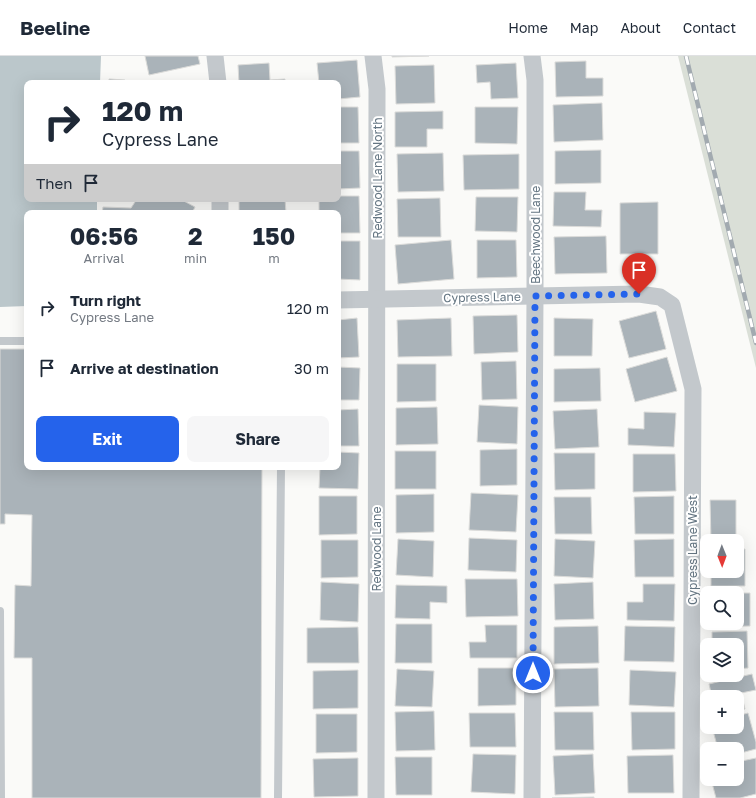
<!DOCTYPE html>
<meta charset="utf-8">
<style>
:root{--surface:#fff;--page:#f6f6f7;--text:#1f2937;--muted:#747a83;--line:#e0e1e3;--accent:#2563eb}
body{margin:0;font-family:"Golos Text",sans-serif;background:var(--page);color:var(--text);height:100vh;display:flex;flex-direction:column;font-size:15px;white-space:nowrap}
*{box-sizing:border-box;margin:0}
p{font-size:13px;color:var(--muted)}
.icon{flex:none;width:22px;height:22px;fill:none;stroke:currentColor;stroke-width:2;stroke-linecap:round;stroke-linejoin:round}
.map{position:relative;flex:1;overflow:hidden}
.drawer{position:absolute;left:24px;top:154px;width:317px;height:260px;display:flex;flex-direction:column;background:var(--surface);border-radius:8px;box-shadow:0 4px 16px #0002}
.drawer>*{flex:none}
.top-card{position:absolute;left:24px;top:24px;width:317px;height:122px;border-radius:8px;box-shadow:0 4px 16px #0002;background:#fff;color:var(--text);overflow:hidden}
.needle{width:26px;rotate:179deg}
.fabs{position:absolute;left:700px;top:478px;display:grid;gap:8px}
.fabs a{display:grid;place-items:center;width:44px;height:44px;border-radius:8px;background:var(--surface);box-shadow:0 4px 16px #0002;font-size:20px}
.pin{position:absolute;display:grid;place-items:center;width:34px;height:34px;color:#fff;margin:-41px -17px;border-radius:50% 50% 50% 0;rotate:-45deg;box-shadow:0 0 4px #0007}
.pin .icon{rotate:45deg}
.me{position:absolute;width:44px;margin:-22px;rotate:0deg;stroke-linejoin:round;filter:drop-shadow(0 0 3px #0008)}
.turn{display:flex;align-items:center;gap:14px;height:84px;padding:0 12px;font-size:18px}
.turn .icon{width:52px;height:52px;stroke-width:2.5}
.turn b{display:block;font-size:28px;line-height:34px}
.then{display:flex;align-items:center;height:38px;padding:0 12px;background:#0003;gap:8px;font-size:15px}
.eta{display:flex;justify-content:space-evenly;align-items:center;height:68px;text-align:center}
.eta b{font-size:24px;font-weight:700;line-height:28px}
.action{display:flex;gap:8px;margin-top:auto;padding:8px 12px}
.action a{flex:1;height:46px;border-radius:8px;background:var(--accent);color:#fff;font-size:16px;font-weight:700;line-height:46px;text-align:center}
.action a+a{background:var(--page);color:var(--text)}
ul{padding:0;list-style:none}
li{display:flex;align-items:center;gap:12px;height:60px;padding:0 12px}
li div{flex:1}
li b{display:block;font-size:15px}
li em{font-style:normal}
header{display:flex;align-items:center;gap:24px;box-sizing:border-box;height:56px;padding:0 20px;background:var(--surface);border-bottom:1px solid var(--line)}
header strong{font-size:19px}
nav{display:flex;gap:22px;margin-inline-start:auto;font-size:14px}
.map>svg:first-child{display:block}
.green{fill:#dadfd7}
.water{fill:#bbc7cb}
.building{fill:#aab3b9;stroke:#dcdcda}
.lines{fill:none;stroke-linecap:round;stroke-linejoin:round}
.service{stroke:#c3c8cc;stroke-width:8}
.minor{stroke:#c3c8cc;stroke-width:17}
.rail-casing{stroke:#a2aab0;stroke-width:4.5}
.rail{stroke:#fff;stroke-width:3;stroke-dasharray:9;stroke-linecap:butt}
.route{stroke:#2563eb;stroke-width:7;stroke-dasharray:0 12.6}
.labels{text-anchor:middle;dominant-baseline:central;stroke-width:4;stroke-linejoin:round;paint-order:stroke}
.street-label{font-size:12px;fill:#657683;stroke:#fff}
</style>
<header>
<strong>Beeline</strong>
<nav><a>Home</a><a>Map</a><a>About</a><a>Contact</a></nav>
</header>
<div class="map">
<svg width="756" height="742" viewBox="0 0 756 742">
<rect width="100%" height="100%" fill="#fafaf8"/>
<polygon class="green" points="678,0 756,0 756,312"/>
<polygon class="water" points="0,0 101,0 100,27 27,27 27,143 97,143 97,157 27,157 27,250 0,251"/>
<g class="building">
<polygon points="145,0 198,0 200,8 149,19"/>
<polygon points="392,0 429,0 392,1"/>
<polygon points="357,4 360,41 338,43 338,27 319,27 317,7"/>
<polygon points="586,5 586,22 603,22 603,40 556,41 555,6"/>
<polygon points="269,7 270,24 285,23 285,27 239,27 238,9"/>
<polygon points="516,7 518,42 491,43 490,26 477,27 476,9"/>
<polygon points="434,9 435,47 396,48 395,10"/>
<polygon points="109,23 125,24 125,27 109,27"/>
<polygon points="602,47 603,84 554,86 553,49"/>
<polygon points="338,51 358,51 359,87 338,87"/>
<polygon points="475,51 518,51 517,88 475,87"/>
<polygon points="443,55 443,73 427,73 427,91 395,91 395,56"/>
<polygon points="601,94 601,127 555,128 555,95"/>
<polygon points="338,95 359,95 360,132 338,133"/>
<polygon points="443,97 444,135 398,136 397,98"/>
<polygon points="519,98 519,133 464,134 463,99"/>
<polygon points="554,136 586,136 585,154 602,154 601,171 553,170"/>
<polygon points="338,140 359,140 360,177 338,177 338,157 319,157 319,143 338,143"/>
<polygon points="476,141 518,141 517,176 475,175"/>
<polygon points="440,142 441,181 398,181 397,143"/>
<polygon points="137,143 180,143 195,151 192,157 102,157 103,151 131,152"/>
<polygon points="239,143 285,143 286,157 239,157"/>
<polygon points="658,146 658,198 620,198 620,147"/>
<polygon points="606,180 607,217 555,218 554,181"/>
<polygon points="451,184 454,223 398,228 395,189"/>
<polygon points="477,184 516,184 517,221 477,222"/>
<polygon points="338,185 360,185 360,224 338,223"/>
<polygon points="656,255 666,293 629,302 619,265"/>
<polygon points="517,259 518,296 474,298 473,260"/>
<polygon points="357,262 359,301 338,302 338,264"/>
<polygon points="451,262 452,300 398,301 397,264"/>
<polygon points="554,262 593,263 592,300 554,300"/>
<polygon points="0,293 27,293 27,411 262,411 261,742 32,742 32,602 14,602 15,529 31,530 32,459 5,458 5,468 0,468"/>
<polygon points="667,301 677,335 635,346 626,313"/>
<polygon points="516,305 517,343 482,344 481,306"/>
<polygon points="397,308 436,308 436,345 397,346"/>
<polygon points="338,311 360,312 359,344 338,344"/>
<polygon points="600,312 601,345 554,346 554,313"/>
<polygon points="479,349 518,351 517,388 477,386"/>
<polygon points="437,351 438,388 396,389 396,352"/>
<polygon points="358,353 359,390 338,390 338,354"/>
<polygon points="597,353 599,391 555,393 553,355"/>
<polygon points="644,356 676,357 674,391 628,389 628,372 644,373"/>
<polygon points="517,393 517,429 480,430 480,394"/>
<rect x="395" y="395" width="41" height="38"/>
<polygon points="338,396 359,397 358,433 319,432 320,411 338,411"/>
<polygon points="554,397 595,397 595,433 555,434"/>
<polygon points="633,398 675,398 676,435 633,436"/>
<polygon points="471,437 518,439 516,476 469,474"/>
<polygon points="434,438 434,476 396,477 396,439"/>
<polygon points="319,440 357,440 357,478 319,479"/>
<polygon points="674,440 674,478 635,478 634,441"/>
<polygon points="554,441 591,441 592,478 555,478"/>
<polygon points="710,444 736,444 736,485 711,485"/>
<polygon points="469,482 517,484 516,516 468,514"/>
<polygon points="398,483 434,485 433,521 396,519"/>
<polygon points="555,483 595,485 593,522 554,520"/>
<polygon points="674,483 674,521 635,521 634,484"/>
<polygon points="321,484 358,484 358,521 321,522"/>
<polygon points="737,493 745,493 745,530 711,530 711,515 737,515"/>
<polygon points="465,523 517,523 518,560 466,561"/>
<polygon points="321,526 359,528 358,566 320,564"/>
<polygon points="593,526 594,563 555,564 554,528"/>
<polygon points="643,528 675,528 674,565 627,564 627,546 643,546"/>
<polygon points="396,529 447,530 447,547 430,546 430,563 395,562"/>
<polygon points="737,537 750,537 750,570 709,571 709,567 737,567"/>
<polygon points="396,568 432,568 432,607 395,607"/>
<polygon points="485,569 517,569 517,602 470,602 469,586 486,586"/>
<polygon points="598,570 599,607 554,608 554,571"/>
<polygon points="625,570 675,571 674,606 624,605"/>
<polygon points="358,571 359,607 307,607 307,572"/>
<polygon points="747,575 748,612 737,613 737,589 712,589 712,576"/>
<polygon points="478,612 516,612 516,649 478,650"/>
<polygon points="598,612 599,650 555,651 554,613"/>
<polygon points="397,613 434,615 432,651 395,650"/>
<polygon points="358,614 358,652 313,653 313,615"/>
<polygon points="630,614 676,616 674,651 629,649"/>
<polygon points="752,618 756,634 741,637 745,653 737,655 737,641 712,641 709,628"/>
<polygon points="434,655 435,694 396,695 395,656"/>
<polygon points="554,656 593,656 594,694 555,694"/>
<polygon points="631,656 675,656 675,693 632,694"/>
<polygon points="469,657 515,657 516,691 470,691"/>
<polygon points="748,657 756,686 756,693 737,698 737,693 718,693 712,671 737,671 737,660"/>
<polygon points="316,658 357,658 357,696 316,697"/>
<polygon points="473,698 516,699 515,738 471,736"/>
<polygon points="593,698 595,737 555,739 553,700"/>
<polygon points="673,699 674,737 628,737 627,700"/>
<polygon points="395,701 432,701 432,739 396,739"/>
<polygon points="358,702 358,740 314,741 313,703"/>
<polygon points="756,702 756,738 740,742 716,742 711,723 737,723 737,706"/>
<polygon points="594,741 594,742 552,742"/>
</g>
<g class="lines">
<g class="service">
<polyline points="0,285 27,285"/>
<polyline points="0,555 1,742"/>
<polyline points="278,742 281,411"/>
</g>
<g class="minor">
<polyline points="215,0 218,27"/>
<polyline points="373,0 377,33 376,742"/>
<polyline points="220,143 220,157"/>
<polyline points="338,244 639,238 660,241 672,249 693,333 691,742"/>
<polyline points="532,742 535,240 535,24 532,0"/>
</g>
<defs>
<polyline id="rail" points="686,0 756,287"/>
</defs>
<use href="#rail" class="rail-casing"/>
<use href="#rail" class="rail"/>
</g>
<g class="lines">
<polyline class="route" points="533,617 535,240 639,238"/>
</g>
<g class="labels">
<g class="street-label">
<text transform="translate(377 122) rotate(-90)">Redwood Lane North</text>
<text transform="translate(535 179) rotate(-90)">Beechwood Lane</text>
<text transform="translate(482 241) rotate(-1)">Cypress Lane</text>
<text transform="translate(376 493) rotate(-90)">Redwood Lane</text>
<text transform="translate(692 494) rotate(-90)">Cypress Lane West</text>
</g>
</g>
</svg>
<div class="fabs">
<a><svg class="needle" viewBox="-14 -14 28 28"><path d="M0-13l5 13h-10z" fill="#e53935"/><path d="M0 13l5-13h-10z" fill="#747a83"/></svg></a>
<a><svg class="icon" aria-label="search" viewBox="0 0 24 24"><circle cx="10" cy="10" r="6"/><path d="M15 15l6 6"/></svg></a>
<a><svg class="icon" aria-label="layers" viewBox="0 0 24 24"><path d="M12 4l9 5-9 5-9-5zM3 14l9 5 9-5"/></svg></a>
<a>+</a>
<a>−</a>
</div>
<div class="pin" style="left:639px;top:238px;background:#d93025"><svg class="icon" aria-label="arrive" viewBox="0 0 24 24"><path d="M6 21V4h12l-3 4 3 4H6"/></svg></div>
<svg class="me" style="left:533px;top:617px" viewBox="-20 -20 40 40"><circle r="17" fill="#2563eb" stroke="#fff" stroke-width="3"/><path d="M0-11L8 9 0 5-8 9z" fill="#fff"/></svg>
<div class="top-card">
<div class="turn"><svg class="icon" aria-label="right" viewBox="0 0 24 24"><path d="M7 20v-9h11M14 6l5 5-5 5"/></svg><div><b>120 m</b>Cypress Lane</div></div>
<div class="then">Then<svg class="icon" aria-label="arrive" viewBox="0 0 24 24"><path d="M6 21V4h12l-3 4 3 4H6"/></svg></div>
</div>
<section class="drawer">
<div class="eta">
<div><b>06:56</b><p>Arrival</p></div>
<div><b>2</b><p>min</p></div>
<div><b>150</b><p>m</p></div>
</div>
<ul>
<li><svg class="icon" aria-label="right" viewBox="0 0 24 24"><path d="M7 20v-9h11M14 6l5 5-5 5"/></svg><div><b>Turn right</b><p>Cypress Lane</p></div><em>120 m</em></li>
<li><svg class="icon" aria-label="arrive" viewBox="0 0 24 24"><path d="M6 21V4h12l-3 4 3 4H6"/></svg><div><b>Arrive at destination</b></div><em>30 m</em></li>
</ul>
<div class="action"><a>Exit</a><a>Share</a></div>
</section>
</div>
